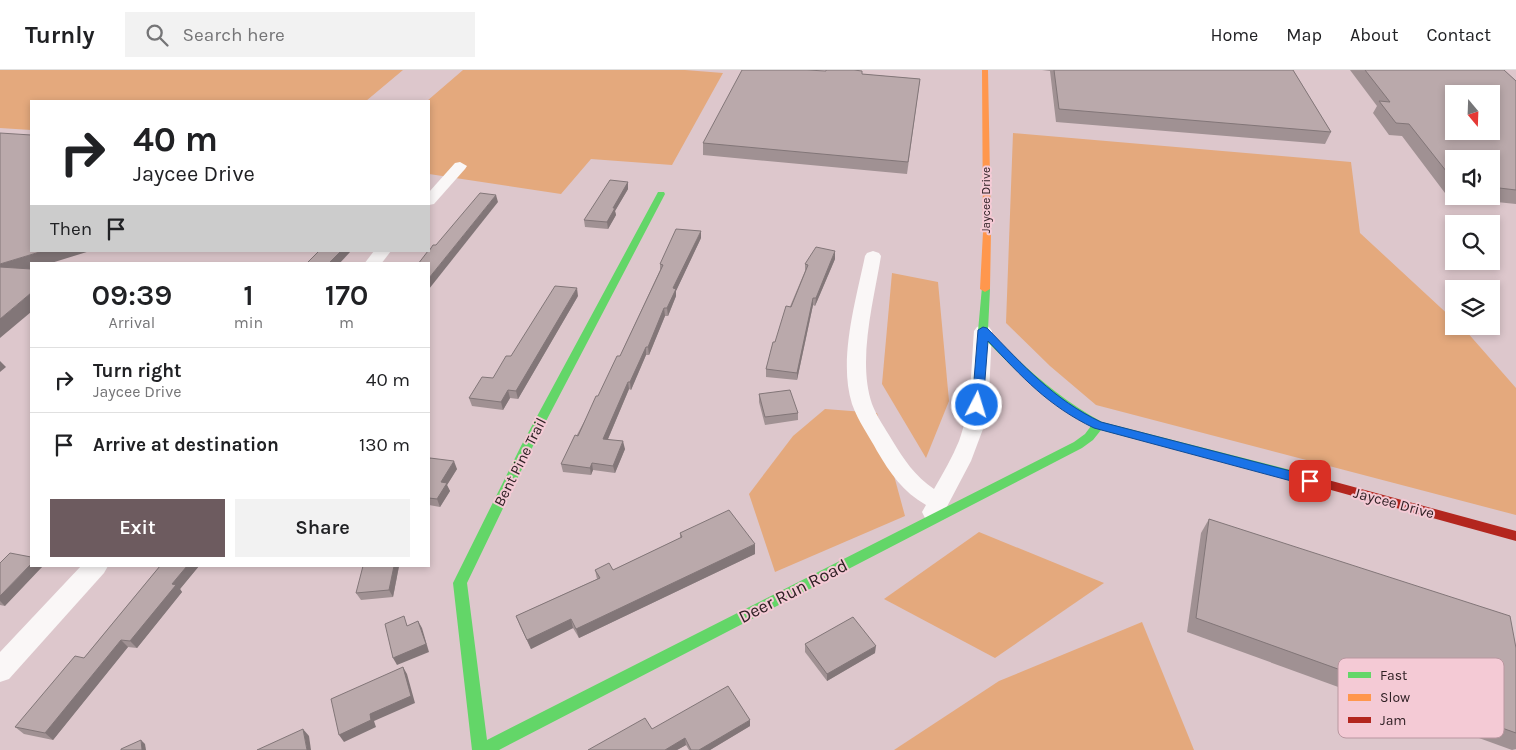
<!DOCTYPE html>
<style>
:root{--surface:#fff;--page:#f2f2f2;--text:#202124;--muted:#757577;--line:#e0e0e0;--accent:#6d5b5f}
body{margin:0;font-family:Karla,sans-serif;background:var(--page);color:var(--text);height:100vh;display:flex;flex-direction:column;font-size:19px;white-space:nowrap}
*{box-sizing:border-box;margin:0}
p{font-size:16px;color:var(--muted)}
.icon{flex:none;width:28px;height:28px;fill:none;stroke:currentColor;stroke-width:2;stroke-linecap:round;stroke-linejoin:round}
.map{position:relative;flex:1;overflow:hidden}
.drawer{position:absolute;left:30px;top:192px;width:400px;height:305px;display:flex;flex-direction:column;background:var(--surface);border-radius:0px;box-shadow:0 2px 8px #0003}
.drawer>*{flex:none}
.banner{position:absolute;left:30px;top:30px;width:400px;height:152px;border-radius:0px;box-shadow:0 2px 8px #0003;background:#fff;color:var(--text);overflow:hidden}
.needle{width:32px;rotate:161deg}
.buttons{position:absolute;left:1445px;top:15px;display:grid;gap:10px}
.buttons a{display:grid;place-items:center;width:55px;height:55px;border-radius:0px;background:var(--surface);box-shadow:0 2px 8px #0003;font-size:25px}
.pin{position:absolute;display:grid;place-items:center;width:42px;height:42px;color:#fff;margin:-21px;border-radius:10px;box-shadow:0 2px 8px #0006}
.me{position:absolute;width:55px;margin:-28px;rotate:5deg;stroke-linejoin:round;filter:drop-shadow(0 0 4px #0008)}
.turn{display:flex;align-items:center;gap:18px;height:105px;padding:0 20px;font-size:22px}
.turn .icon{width:65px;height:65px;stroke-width:2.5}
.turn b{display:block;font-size:35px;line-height:42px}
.then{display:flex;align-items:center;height:48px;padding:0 20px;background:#0003;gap:10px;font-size:19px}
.eta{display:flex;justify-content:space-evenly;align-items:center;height:85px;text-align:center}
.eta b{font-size:30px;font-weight:600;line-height:35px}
.primary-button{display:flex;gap:10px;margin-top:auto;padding:10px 20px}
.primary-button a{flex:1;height:58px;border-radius:0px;background:var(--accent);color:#fff;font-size:20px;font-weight:600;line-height:58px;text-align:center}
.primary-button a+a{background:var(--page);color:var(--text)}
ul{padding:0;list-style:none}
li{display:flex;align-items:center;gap:15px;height:65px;padding:0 20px;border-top:1px solid var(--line)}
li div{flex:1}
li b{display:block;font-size:19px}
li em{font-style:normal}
header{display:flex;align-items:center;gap:30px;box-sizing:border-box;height:70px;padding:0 25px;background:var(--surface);border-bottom:1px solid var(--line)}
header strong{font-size:24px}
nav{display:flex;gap:28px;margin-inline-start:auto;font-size:18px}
.search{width:350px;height:45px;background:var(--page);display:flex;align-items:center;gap:12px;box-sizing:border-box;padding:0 18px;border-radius:0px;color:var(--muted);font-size:19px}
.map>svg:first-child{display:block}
.green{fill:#e4a97d}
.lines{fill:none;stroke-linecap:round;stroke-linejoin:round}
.street{fill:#faf7f7;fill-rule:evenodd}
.fast{fill:#63d668;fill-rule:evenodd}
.slow{fill:#ff974d;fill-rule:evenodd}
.jam{fill:#b3261e;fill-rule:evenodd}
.wall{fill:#a09193;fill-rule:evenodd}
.shaded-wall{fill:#827678}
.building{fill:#baa9ab;stroke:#827678;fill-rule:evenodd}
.route{fill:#1a73e8;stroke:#114b97}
.labels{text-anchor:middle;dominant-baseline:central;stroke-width:4;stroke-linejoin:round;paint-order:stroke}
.far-street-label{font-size:12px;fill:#302125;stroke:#f4cad5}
.street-label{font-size:15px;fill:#302125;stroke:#f4cad5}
.near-street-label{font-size:18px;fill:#302125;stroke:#f4cad5}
.key{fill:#f4cad5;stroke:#b997a0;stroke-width:1}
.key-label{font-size:14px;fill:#302125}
</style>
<header>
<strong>Turnly</strong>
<div class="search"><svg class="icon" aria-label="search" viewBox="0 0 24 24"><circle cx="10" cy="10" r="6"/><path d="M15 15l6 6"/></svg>Search here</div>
<nav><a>Home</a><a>Map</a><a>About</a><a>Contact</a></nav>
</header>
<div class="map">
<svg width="1516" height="680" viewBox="0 0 1516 680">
<rect width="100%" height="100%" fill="#ddc7cc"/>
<g class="green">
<polygon points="0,0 403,0 366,31 31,31 31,60 0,58"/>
<polygon points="463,0 685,0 723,3 672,95 591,89 561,124 429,104 427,31"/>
<polygon points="1013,63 1351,92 1360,163 1454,250 1454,256 1461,256 1466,261 1516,318 1516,445 1096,335 1050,296 1006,253"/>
<polygon points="892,203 938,212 949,331 926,388 882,314"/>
<polygon points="825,339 877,343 905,446 775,502 749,424 793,366"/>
<polygon points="979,462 1104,513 995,588 884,529"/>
<polygon points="1142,552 1194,680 894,680 999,611"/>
</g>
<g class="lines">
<g class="street">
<polygon points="460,92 467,96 465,99 434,134 429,135 429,122 455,93"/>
<polygon points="374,181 391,181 381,194 364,194"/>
<path d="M 873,181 L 879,183 L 881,186 C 874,230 857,290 872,334 C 877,347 885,358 892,370 C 904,390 915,406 934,419 C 943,403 952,388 959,371 C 972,336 971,297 974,261 L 977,257 L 983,255 L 989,257 L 992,261 L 989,323 L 983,359 L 971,391 L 941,448 L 933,451 L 925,448 L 922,442 L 926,435 C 903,422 890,403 877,381 C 869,366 858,351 852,334 C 838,290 856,230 865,186 L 867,183 Z"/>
<polygon points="81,496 108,496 104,503 9,609 0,612 0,582"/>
</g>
<path class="fast" d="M 658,122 L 664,122 L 665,124 L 533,376 L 467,513 L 487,670 L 1074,372 L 1085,364 L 1091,356 C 1048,332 1013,299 979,263 L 978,261 L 982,217 L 985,216 L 990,219 L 988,260 C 1023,296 1058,328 1102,352 L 1306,404 L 1310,406 L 1312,409 L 1310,412 L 1306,414 L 1101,360 L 1093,370 L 1082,378 L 499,680 L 472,680 L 453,513 L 521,376 Z"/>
<polygon class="slow" points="982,0 988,0 991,162 990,219 985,222 980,219 983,162"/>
<polygon class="jam" points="1306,404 1516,461 1516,471 1302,412 1300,409 1302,406"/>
</g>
<g class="wall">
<polygon points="1042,0 1293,0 1331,62 1325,74 1056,52 1050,1"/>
<path d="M 1350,0 L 1504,0 L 1516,11 L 1516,134 L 1448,127 L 1402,66 L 1389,65 L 1373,43 L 1377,36 ZM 1454,89 L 1491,89 L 1491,126 L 1454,126 Z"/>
<polygon points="862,4 920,9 907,104 703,85 703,73"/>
<polygon points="628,112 628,119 615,141 616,145 608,159 585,157 584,150"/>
<polygon points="701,168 676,221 676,226 668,246 665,246 649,285 646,285 631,320 629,319 608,369 625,379 615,403 593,400 591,405 563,402 561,394 620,286 660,200 660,194"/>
<polygon points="835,189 815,236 813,235 797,310 766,307 766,299 775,272 805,201 805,194"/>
<polygon points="578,226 518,329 510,328 503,340 472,336 469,328 493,308 511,286"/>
<polygon points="759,324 798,343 798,350 765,355 759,332"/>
<polygon points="429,390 457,399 447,415 450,421 440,437 429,435"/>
<polygon points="1209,449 1516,578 1516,679 1512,680 1187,562 1201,463"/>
<polygon points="680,463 755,484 579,568 573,558 531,579 520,556 516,546 597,509 595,500 613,500 680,468"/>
<polygon points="0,493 5,536 0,535"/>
<polygon points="160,496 199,496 180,519 182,522 137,578 128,577 53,670 24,664 15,657 84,588"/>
<polygon points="399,496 393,527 361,530 356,523"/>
<polygon points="805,574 875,583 827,611 805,582"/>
<polygon points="750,656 710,680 689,680 686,675 677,680 588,680 652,659"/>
</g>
<g class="shaded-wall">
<polygon points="628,112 628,119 615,141 616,145 608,159 607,152 613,138"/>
<polygon points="496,125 498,132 429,219 429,208"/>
<polygon points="701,161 701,168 676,221 676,226 668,246 667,238 673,218"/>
<polygon points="43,181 90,181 48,194 31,194 31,199 0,206 0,194"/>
<polygon points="341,181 351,181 339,194 328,194"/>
<polygon points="835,181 835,189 815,236 816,228"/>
<polygon points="577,218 578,226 518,329 516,321"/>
<polygon points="31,223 31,242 0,268 0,249"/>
<polygon points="813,228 813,235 797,310 797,303"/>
<polygon points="664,238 665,246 649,285 648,277"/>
<polygon points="646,277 646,285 631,320 630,312"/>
<polygon points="0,291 6,297 0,302"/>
<polygon points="628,312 629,319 605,376 603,369"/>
<polygon points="508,320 510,328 503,340 501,332"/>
<polygon points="623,371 625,379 615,403 613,396"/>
<polygon points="454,391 457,399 447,415 450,421 440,437 437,429 441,412"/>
<polygon points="592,393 593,400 591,405 590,398"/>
<polygon points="755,474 755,484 579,568 576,559"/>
<polygon points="31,494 31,496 43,496 5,536 0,531 0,526"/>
<polygon points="187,496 199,496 180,519 182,522 137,578 130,571 172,514"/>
<polygon points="394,496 399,496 393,527 389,520"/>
<polygon points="571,549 573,558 531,579 527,570"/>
<polygon points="418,551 422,558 429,582 397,595 393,588"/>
<polygon points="121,570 128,577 53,670 45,663"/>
<polygon points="876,576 875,583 827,611 827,604"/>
<polygon points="403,597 407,604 415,633 374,651 376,657 344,672 339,665 370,644"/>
<polygon points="750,650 750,656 710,680 699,680"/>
<polygon points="303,659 309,666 311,680 307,680"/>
<polygon points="685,668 686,675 677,680 665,680"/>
<polygon points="141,670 145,674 146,680 142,680"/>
</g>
<g class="building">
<polygon points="742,0 807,0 826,1 826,0 854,0 862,1 862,4 920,9 908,92 703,73"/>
<polygon points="1054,0 1293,0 1331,62 1059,39"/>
<path d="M 1365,0 L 1504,0 L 1516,11 L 1516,120 L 1491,117 L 1491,89 L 1454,89 L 1454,111 L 1409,54 L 1396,53 L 1379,31 L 1390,32 ZM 1454,24 L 1491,24 L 1491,61 L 1454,61 Z"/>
<polygon points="0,63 31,65 31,181 43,181 0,194"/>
<polygon points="610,110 628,112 613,138 615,138 607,152 584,150"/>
<polygon points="480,123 496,125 429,208 429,194 418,194 428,181 429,181 433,175 436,175"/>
<polygon points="676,159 701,161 673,218 676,219 667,238 664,238 648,277 646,277 630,312 628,312 603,369 623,371 613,396 592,393 590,398 561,394 575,365 578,366 596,326 598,326 617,286 620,286 663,195 660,194"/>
<polygon points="816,177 835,181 816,228 813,228 797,303 766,299 773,272 775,272 786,236 791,237 808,195 805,194"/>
<polygon points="319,181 341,181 328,194 306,194"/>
<polygon points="0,197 31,199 31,223 0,249"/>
<polygon points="555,216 577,218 516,321 508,320 501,332 469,328 482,307 493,308 506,286 511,286"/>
<polygon points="790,320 798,343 765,347 759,324"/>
<polygon points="430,388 454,391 441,412 447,413 437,429 429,428 429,390"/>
<polygon points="729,440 755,474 576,559 571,549 527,570 516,546 600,508 595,500 609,493 613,500 682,467 680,463"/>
<polygon points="1209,449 1510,546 1516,578 1516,663 1196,548"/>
<polygon points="10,483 31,487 31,494 0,526 0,493"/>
<polygon points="160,496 187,496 172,514 176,515 130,571 121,570 45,663 15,657 75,586 84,588"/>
<polygon points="363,496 394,496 389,520 356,523"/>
<polygon points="404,546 407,556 418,551 426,574 393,588 385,554"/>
<polygon points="853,547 876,576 827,604 805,574"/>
<polygon points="403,597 411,626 370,644 371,650 339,665 331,629"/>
<polygon points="728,616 750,650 699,680 691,680 685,668 665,680 588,680 645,648 652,659"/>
<polygon points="303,659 307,680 257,680"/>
<polygon points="141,670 142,680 121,680 121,679"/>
</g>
<path class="route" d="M 983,257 L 987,258 C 1023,295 1054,330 1101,352 L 1310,406 L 1314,408 L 1316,411 L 1314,414 L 1310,416 L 1094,358 C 1048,336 1022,307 988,271 L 983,335 L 981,338 L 973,338 L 972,335 L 978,260 Z"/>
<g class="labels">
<g class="far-street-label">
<text transform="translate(986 130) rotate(-90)">Jaycee Drive</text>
</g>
<g class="street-label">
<text transform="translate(520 392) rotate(-63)">Bent Pine Trail</text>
<text transform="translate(1394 433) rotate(15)">Jaycee Drive</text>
</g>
<g class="near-street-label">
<text transform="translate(793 521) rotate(-27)">Deer Run Road</text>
</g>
</g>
<rect x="1338" y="588" width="166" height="80" rx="8" class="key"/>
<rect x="1348" y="602" width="23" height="6" fill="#63d668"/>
<rect x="1348" y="624" width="23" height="7" fill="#ff974d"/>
<rect x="1348" y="647" width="23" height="6" fill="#b3261e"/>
<g class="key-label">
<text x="1380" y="610">Fast</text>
<text x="1380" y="632">Slow</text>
<text x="1380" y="655">Jam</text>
</g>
</svg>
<div class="buttons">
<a><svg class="needle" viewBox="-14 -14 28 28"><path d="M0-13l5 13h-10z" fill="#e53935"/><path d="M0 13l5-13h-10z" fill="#757577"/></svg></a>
<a><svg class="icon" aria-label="sound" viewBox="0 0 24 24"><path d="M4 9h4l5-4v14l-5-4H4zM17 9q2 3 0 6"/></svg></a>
<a><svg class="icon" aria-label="search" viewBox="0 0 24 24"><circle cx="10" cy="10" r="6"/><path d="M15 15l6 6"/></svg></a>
<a><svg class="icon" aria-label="layers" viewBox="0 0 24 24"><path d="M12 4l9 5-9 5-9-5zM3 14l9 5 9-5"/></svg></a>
</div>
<div class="pin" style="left:1310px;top:411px;background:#d93025"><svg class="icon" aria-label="arrive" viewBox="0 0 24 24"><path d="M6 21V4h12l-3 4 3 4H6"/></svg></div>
<svg class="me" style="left:977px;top:335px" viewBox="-20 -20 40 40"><circle r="17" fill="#1a73e8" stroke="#fff" stroke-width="3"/><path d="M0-11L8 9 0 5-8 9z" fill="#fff"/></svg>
<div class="banner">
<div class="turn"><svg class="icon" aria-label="right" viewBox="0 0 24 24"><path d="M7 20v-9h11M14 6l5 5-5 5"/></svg><div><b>40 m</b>Jaycee Drive</div></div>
<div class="then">Then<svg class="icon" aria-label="arrive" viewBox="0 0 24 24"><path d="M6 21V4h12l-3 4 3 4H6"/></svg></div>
</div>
<section class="drawer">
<div class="eta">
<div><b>09:39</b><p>Arrival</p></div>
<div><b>1</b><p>min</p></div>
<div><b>170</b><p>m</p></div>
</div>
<ul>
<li><svg class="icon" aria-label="right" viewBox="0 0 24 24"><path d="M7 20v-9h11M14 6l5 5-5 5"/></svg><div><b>Turn right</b><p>Jaycee Drive</p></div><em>40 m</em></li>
<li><svg class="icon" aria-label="arrive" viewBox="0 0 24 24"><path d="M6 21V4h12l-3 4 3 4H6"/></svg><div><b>Arrive at destination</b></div><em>130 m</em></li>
</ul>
<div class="primary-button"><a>Exit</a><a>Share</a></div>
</section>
</div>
